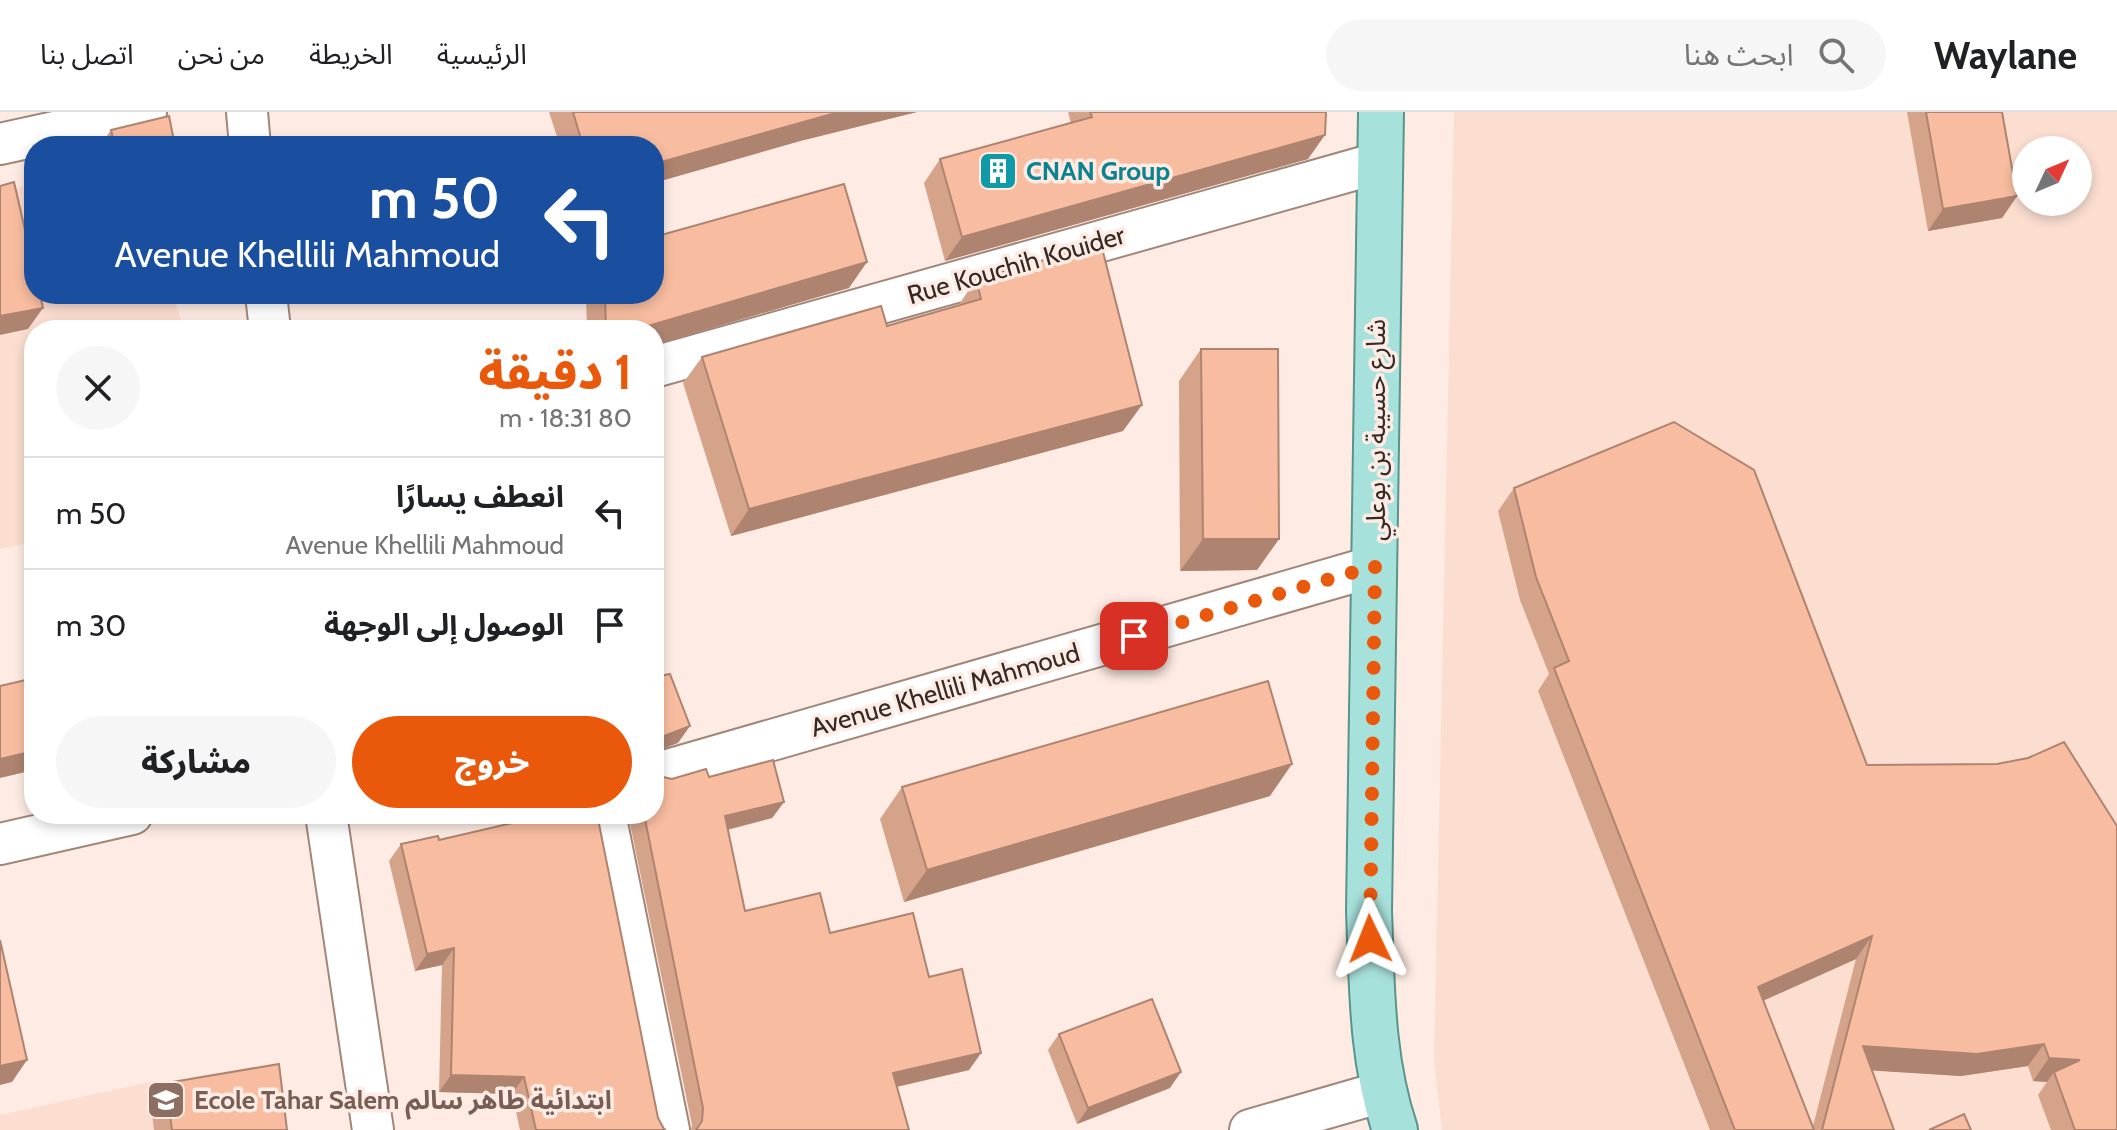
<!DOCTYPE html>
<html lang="ar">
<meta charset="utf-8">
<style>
:root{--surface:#fff;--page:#f6f6f6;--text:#202124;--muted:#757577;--line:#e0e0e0;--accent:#ea580c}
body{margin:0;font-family:Cabin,"Noto Sans Arabic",sans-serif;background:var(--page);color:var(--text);direction:rtl;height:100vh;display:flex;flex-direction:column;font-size:30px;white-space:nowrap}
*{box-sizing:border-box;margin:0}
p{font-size:26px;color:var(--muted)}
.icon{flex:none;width:44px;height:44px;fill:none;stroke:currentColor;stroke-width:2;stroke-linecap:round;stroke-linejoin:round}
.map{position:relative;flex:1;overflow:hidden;direction:ltr}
.panel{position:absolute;left:24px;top:208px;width:640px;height:504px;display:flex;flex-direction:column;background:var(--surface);border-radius:32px;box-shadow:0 4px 12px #0003;direction:rtl}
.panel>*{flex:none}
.guide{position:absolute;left:24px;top:24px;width:640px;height:168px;border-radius:32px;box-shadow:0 4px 12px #0003;direction:rtl;background:#1a4fa0;color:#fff;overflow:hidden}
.needle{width:52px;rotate:46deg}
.tools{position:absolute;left:2012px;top:24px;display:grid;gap:16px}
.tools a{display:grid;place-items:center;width:80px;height:80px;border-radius:50%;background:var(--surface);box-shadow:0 4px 12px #0003;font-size:40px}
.pin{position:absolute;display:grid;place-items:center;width:68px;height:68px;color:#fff;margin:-34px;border-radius:16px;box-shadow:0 4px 12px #0006}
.me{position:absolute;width:88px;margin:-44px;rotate:358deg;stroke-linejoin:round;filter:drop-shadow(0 0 6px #0008)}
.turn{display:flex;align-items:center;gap:28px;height:168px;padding:0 32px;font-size:36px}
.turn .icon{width:104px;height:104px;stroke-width:2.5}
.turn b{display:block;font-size:56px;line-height:68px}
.round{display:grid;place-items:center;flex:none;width:84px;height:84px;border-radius:42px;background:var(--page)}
.headline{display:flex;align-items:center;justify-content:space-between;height:136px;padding:0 32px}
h1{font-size:48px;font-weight:800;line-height:60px;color:var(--accent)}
.primary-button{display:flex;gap:16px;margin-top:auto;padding:16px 32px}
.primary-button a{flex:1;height:92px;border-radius:48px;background:var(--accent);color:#fff;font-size:32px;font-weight:800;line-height:92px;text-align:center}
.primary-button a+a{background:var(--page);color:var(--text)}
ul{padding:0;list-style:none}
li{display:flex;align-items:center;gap:24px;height:112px;padding:0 32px;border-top:2px solid var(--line)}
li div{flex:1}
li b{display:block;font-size:30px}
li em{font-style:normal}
header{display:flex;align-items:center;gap:48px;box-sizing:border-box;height:112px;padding:0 40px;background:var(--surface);border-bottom:2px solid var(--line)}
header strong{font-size:38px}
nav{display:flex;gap:44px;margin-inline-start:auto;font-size:28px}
.search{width:560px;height:72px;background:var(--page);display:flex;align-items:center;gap:20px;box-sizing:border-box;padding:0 28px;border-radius:44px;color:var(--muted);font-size:30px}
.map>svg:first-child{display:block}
.built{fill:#fbded0;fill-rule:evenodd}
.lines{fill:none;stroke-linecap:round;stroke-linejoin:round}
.minor-casing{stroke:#a1877a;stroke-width:44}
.primary-casing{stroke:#59948b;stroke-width:48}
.minor{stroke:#fff;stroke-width:40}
.primary{stroke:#a7e1db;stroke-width:44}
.wall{fill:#d5a38a;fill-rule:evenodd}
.shaded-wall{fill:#ae8470}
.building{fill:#f8bda0;stroke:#ae8470;stroke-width:2}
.route{stroke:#ea580c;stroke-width:14;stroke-dasharray:0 25.2}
.labels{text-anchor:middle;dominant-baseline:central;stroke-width:7;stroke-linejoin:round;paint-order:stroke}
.culture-label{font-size:26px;font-weight:bold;fill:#0d838f;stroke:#feece4;text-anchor:start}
.street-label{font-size:26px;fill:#342924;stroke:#feece4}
.education-label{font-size:26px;font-weight:bold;fill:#785e54;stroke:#feece4;text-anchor:start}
</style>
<header>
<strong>Waylane</strong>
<div class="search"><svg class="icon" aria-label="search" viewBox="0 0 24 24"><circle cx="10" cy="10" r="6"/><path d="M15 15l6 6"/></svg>ابحث هنا</div>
<nav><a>الرئيسية</a><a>الخريطة</a><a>من نحن</a><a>اتصل بنا</a></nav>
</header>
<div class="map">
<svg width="2117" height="1018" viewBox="0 0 2117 1018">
<rect width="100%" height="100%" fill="#feece4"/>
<g class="built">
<path d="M 1454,0 L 2117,0 L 2117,1018 L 1442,1018 L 1434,949 ZM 2026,38 L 2078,38 L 2078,90 L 2026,90 Z"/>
<polygon points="34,72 34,182 173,182 184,218 34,218 34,430 0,437 0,80"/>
<polygon points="154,969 264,973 269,1018 0,1018 0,1003"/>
</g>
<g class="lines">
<defs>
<g id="minor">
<polyline points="247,0 250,34"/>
<polyline points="0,32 146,0"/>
<polyline points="266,182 270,218"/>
<polyline points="654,255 1378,51"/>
<polyline points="654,662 1375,454"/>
<polyline points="326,702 373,1018"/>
<polyline points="605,702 669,1018"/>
<polyline points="0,732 132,702"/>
<polyline points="1250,1018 1382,980"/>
</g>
<path id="primary" d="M 1381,0 L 1369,799 C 1372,873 1371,947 1395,1018"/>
</defs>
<use href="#minor" class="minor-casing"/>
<use href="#primary" class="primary-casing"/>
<use href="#minor" class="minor"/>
<use href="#primary" class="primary"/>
</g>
<g class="wall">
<polygon points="549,0 917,0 804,28 654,34 560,34"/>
<polygon points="1068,0 1326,0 1308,47 945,149 924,71 940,47 1071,11"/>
<polygon points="1907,0 2002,0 2017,84 2002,106 1928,119"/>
<polygon points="111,18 175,34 100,34"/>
<polygon points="976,167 1123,319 731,424 683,271 702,245 887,214 958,194"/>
<polygon points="849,176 654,218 587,218 586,182 654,182"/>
<polygon points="1201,237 1279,427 1257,458 1180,459 1179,269"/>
<path d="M 1514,376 L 1867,653 L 2117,1018 L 2051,1018 L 2038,983 L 2047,970 L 2033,969 L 2028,954 L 1961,964 L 1872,958 L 1894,1018 L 1710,1018 L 1538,579 L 1549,562 L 1520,488 L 1498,399 ZM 1856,847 L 1813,1014 L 1763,889 Z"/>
<polygon points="709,665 784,690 772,706 728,718 745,799 830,821 929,865 981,941 969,958 897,975 909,1018 691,1018 692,1013 628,702 654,702 672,667"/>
<polygon points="902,675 1270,684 904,790 880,707"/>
<polygon points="439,728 658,1006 664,1017 666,1018 520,1018 512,982 439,980 442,853 415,859 389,749 401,732"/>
<polygon points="1059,922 1170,976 1077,1012 1048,938"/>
<polygon points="166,971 287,1018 154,1018 151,993"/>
</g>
<g class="shaded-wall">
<polygon points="839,0 917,0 804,28 654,71 654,52"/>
<polygon points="1325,23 1308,47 945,149 962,125"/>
<polygon points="2017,84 2002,106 1928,119 1943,97"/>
<polygon points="867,150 849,176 654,233 654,218 634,218"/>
<polygon points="43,196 28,217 0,223 0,204"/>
<polygon points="1142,293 1123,319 731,424 749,397"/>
<polygon points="1203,427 1279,427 1257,458 1180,459"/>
<polygon points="690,614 678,631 654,640 654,628"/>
<polygon points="34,639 34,658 0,666 0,647"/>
<polygon points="1292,652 1270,684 904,790 927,758"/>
<polygon points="784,690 772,706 713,721 725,704"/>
<polygon points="1872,824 1856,847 1742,898 1758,875"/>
<polygon points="454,836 442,853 415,859 427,842"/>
<polygon points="2044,932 2028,954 1961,964 1847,957 1863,934"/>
<polygon points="981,941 969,958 882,978 893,961"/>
<polygon points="2049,946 2080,948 2054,960 2047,970 2033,969"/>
<polygon points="27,948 12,970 0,973 0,954"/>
<polygon points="1181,960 1170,976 1077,1012 1088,996"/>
<polygon points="451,963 524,965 512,982 439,980"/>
</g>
<g class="building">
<polygon points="573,0 839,0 654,52 654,34 583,34"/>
<polygon points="1090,0 1326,0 1325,23 962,125 940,47 1092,5"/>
<polygon points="1926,0 2002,0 2017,84 1943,97"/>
<polygon points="169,4 175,34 115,34 111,18"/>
<polygon points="14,70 34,157 34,182 40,182 43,196 0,204 0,74"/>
<polygon points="844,72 867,150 634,218 606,218 605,182 654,182 654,125"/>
<polygon points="1101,132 1142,293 749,397 702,245 881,194 887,214 981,187 976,167"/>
<polygon points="1201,237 1278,237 1279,427 1203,427"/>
<polygon points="1674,310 1754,358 1867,653 1997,652 2028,646 2064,630 2117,714 2117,1018 2075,1018 2054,960 2080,948 2049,946 2044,932 1977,942 1863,934 1894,1018 1822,1018 1872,824 1758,875 1814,1018 1735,1018 1554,556 1569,549 1536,465 1514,376"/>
<polygon points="670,562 690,614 654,628 654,565"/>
<polygon points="34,566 34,639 0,647 0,574"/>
<polygon points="1268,569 1292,652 927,758 902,675"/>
<polygon points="773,648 784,690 725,704 745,799 820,781 830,821 913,801 929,865 962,857 981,941 893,961 909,1018 696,1018 702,1009 703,996 644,702 654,702 654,663 672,667 706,657 709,665"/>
<polygon points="551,702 597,702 658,1006 664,1017 666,1018 536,1018 524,965 451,963 454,836 427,842 401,732 438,724 439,728"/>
<polygon points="0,828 27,948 0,954"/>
<polygon points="1152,887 1181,960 1088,996 1059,922"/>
<polygon points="279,952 287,1018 172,1018 166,971"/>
<polygon points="1964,1002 1971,1018 1929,1018"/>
</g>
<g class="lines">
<polyline class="route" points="1134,524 1375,454 1370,827"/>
</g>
<defs>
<symbol id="building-square" viewBox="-11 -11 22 22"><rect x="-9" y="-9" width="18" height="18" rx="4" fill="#0f9aa8" stroke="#feece4"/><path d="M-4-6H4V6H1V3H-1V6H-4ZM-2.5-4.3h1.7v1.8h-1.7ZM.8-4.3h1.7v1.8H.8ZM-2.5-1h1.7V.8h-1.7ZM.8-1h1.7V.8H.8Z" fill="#fff"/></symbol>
<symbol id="school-square" viewBox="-11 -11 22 22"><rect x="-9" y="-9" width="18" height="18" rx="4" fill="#8d6e63" stroke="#feece4"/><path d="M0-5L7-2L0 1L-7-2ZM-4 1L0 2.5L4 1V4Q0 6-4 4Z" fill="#fff"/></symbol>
</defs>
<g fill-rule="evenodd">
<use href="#building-square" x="976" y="37" width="44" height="44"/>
<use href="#school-square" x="144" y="966" width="44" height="44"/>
</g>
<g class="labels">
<g class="culture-label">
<text x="1026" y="59">CNAN Group</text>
</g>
<g class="street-label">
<text transform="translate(1016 153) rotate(-16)">Rue Kouchih Kouider</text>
<text transform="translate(1376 318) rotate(-90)">شارع حسيبة بن بوعلي</text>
<text transform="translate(945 578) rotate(-16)">Avenue Khellili Mahmoud</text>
</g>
<g class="education-label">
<text x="194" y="988">Ecole Tahar Salem ابتدائية طاهر سالم</text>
</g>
</g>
</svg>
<div class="tools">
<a><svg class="needle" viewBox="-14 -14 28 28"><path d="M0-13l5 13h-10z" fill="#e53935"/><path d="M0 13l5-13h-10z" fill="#757577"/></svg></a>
</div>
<div class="pin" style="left:1134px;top:524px;background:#d93025"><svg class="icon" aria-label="arrive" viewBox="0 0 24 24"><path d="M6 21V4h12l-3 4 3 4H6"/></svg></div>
<svg class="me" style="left:1370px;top:827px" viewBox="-20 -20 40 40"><path d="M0-17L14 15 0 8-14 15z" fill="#ea580c" stroke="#fff" stroke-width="4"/></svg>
<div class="guide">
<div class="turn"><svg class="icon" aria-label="left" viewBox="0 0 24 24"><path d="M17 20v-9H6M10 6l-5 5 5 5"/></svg><div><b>50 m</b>Avenue Khellili Mahmoud</div></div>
</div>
<section class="panel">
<div class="headline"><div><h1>1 دقيقة</h1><p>80 m · 18:31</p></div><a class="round"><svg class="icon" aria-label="close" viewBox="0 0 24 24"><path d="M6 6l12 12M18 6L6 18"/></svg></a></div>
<ul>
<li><svg class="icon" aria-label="left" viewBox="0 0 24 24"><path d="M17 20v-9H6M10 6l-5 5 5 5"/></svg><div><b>انعطف يسارًا</b><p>Avenue Khellili Mahmoud</p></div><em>50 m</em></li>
<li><svg class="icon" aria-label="arrive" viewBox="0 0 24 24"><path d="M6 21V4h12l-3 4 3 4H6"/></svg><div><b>الوصول إلى الوجهة</b></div><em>30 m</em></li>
</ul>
<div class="primary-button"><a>خروج</a><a>مشاركة</a></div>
</section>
</div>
